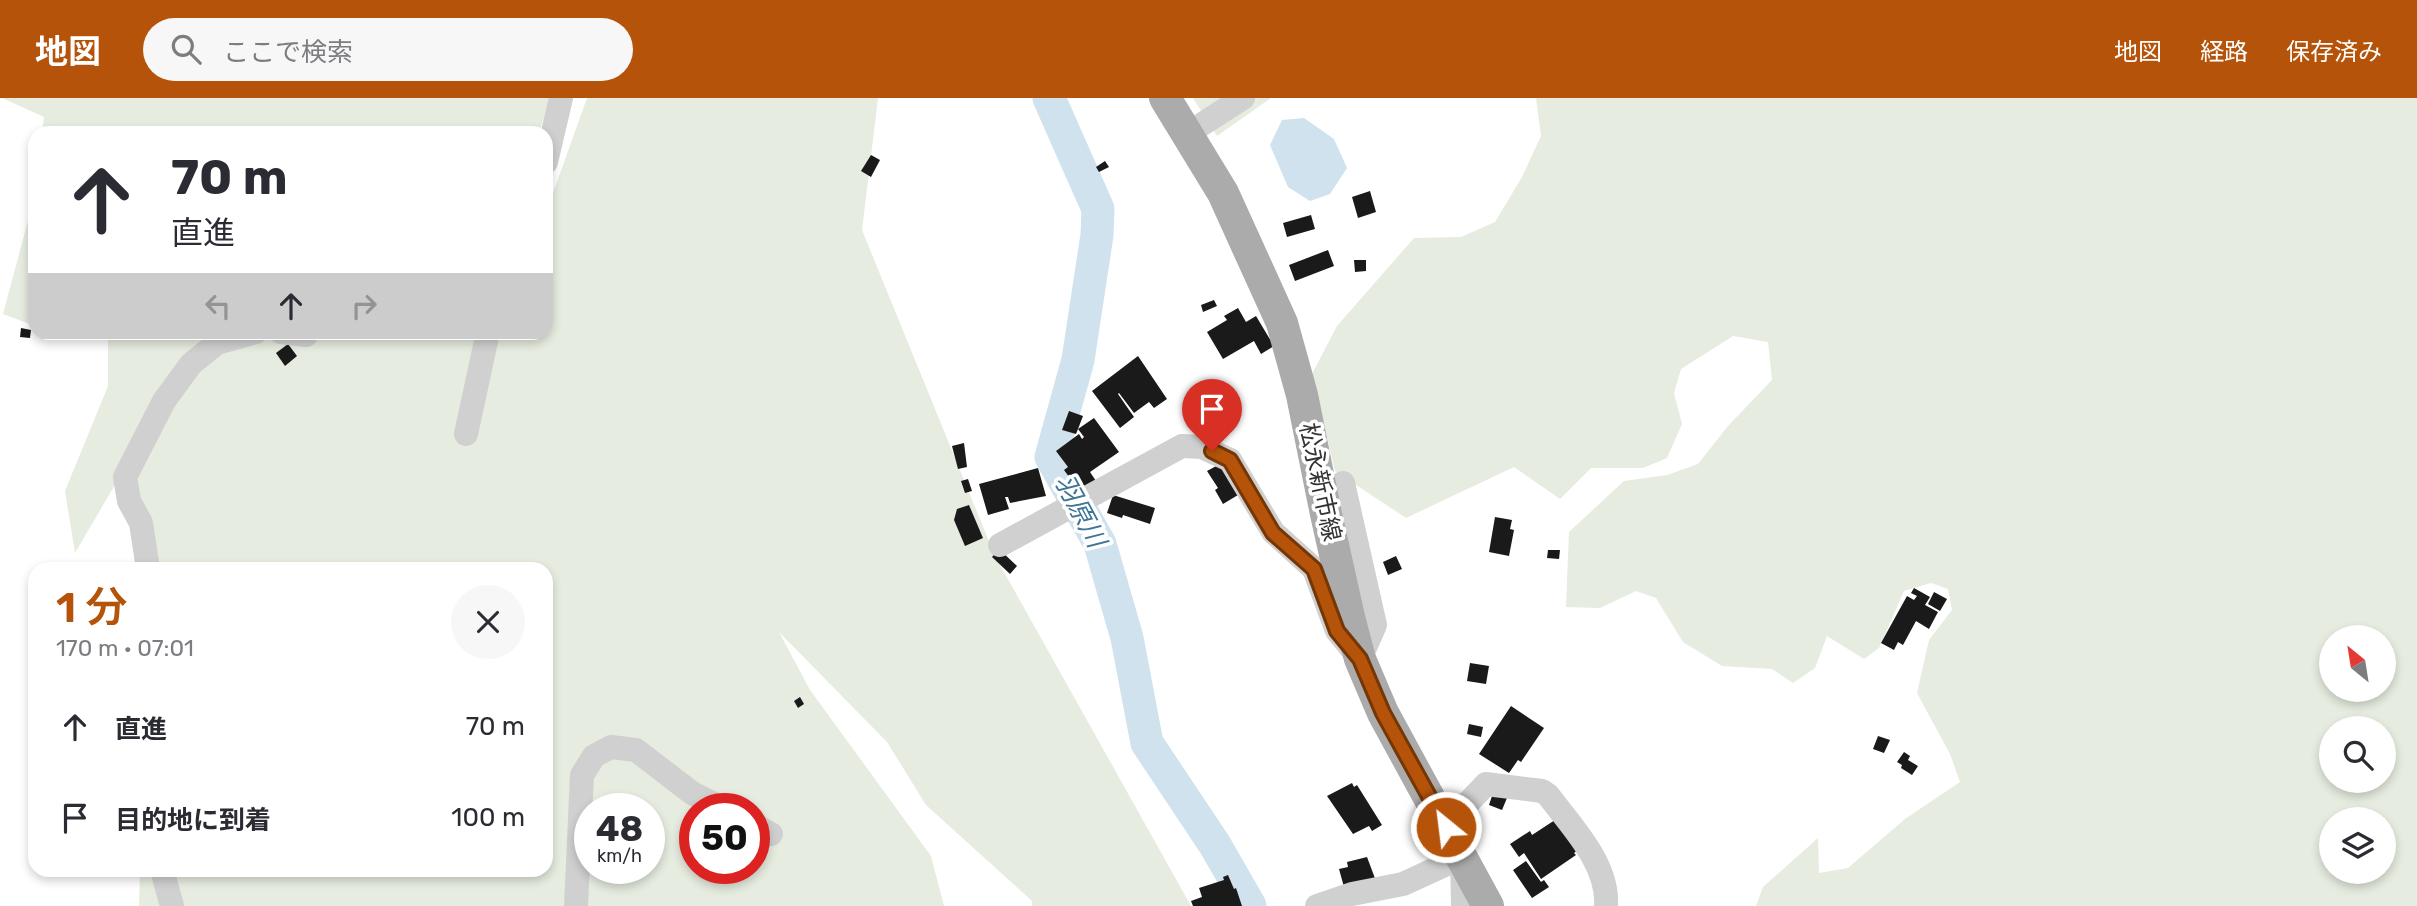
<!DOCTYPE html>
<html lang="ja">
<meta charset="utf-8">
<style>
:root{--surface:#fff;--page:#f7f7f7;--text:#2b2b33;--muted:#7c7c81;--accent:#b45309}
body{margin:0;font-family:Rubik,"Noto Sans JP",sans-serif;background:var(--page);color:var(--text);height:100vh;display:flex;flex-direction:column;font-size:26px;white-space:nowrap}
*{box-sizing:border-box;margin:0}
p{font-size:23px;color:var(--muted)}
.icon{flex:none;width:38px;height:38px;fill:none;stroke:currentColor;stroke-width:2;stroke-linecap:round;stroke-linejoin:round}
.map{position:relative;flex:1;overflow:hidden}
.side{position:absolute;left:28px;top:464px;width:525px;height:315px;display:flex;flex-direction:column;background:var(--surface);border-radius:21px;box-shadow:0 4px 10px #0003}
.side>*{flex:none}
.hud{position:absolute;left:28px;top:28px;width:525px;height:214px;border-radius:21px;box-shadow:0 4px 10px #0003;background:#fff;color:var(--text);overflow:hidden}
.needle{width:46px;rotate:330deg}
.controls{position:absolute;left:2319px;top:527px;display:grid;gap:14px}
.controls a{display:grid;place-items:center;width:77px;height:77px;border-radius:50%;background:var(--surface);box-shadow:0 4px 10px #0003;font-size:35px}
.speed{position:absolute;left:574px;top:695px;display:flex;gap:14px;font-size:35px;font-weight:700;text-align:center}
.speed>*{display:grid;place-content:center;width:91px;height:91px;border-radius:50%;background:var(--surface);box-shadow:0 4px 10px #0003;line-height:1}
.speed small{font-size:18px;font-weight:400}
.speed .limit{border:10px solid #d22;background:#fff;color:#111}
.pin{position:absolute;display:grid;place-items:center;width:60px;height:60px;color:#fff;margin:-72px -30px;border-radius:50% 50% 50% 0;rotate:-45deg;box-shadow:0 0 7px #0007}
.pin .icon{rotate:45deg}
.me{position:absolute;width:77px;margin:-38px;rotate:331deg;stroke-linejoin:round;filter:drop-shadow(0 0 5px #0008)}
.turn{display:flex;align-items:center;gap:24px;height:147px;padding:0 28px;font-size:32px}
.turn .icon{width:91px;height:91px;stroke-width:2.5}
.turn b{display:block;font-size:49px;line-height:60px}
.lanes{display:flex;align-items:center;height:66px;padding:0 28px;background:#0003;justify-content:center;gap:35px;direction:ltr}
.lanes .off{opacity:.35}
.round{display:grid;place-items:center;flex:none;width:74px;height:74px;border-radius:37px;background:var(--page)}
.summary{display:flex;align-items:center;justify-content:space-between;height:119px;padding:0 28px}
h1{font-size:42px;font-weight:600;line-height:52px;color:var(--accent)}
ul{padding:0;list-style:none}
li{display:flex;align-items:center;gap:21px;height:91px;padding:0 28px}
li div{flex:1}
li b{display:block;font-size:26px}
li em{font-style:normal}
header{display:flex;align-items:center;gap:42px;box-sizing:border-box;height:98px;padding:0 35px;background:var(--accent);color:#fff}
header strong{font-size:33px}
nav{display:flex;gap:38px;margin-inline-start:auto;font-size:24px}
.search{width:490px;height:63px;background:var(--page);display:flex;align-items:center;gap:18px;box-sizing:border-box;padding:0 24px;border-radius:38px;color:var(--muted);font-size:26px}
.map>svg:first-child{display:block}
.green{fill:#e6ecdf;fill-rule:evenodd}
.water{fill:#cfe2ee}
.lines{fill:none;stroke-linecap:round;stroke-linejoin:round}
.river{stroke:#cfe2ee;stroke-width:33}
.building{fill:#1a1a1a}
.minor{stroke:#d0d0d0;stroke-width:24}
.major{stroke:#ababab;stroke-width:32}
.route-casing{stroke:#753606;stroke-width:18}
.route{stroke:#b45309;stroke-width:12}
.labels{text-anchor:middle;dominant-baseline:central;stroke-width:7;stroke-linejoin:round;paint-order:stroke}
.street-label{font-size:24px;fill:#333;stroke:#fff}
.water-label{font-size:26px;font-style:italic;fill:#3f7597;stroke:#fff}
</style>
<header>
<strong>地図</strong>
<div class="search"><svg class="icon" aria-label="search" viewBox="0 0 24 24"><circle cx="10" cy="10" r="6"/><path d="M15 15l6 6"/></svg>ここで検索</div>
<nav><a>地図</a><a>経路</a><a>保存済み</a></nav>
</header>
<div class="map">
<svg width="2417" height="808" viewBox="0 0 2417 808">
<rect width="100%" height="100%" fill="#fff"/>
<g class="green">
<polygon points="2,0 550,0 539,35 42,35 44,19"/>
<path d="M 587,0 L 878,0 L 862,132 L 995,458 L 1191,808 L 1032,808 L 1032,803 L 926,707 L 887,644 L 779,534 L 810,592 L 931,758 L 944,808 L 139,808 L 140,772 L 546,772 L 546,471 L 135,471 L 133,356 L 75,455 L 65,393 L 108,288 L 108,235 L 546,234 L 546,90 L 553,95 ZM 590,710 L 649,710 L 649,770 L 590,770 ZM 695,710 L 754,710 L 754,770 L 695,770 Z"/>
<polygon points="1193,0 1271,0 1217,38"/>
<path d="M 1536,0 L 2417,0 L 2417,808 L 1756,808 L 1763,789 L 1818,740 L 1819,775 L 1848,770 L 1905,721 L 1960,684 L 1950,656 L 1917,595 L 1929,542 L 1952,512 L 1948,491 L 1931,485 L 1904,493 L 1879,550 L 1864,561 L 1827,538 L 1815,570 L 1793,585 L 1772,571 L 1722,568 L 1683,544 L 1656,500 L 1636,493 L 1600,510 L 1566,509 L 1569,434 L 1624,383 L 1667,377 L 1698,366 L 1728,328 L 1772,282 L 1768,244 L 1733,238 L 1681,271 L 1674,295 L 1682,326 L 1667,360 L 1643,370 L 1591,370 L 1560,401 L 1514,369 L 1406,420 L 1335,373 L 1312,276 L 1337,228 L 1414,140 L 1461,139 L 1495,124 L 1522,79 L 1541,38 ZM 2331,539 L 2384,539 L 2384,592 L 2331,592 ZM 2331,630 L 2384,630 L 2384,682 L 2331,682 ZM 2331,721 L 2384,721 L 2384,774 L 2331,774 Z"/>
<polygon points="35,86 35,228 3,216 32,108"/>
</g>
<polygon class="water" points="1304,20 1334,41 1347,70 1330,96 1310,103 1288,89 1270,47 1282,22"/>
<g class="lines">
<polyline class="river" points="1049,0 1098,111 1097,137 1078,262 1051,359 1100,446 1127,540 1147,645 1215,747 1250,808"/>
</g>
<g class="building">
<polygon points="871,57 880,62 871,79 861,73"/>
<polygon points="1105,63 1109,69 1099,74 1096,69"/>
<polygon points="1370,93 1376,114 1358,120 1352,99"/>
<polygon points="1311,117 1315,131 1287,139 1283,125"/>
<polygon points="1328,152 1334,168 1295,183 1289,167"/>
<polygon points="1354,162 1366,162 1366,173 1355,174"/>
<polygon points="1214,202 1217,208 1203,214 1201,207"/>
<polygon points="1238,210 1246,224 1256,218 1274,248 1261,256 1254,243 1223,261 1207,234 1227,222 1224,218"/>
<polygon points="21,230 31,232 30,240 20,239"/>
<polygon points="288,246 297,258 285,268 276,255"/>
<polygon points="1138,258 1167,301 1154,310 1149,304 1134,315 1119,295 1118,296 1134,319 1120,330 1092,293"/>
<polygon points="1069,313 1083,318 1078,331 1094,320 1119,354 1090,374 1096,383 1080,394 1064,372 1068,369 1056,353 1079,336 1082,341 1084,339 1078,331 1076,336 1062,332"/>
<polygon points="964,345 967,369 958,371 952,348"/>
<polygon points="1220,366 1238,397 1223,406 1215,392 1218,390 1207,373"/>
<polygon points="1038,370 1046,398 1010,405 1008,399 1005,399 1009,411 988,417 979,386"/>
<polygon points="968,381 972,393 965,395 961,383"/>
<polygon points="1113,397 1155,410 1150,426 1123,417 1122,420 1107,415"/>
<polygon points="969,407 983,440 965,448 954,422 957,411"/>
<polygon points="1495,419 1512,422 1510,431 1514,432 1509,458 1489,454"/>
<polygon points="999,451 1017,468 1010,476 992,459"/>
<polygon points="1548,452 1560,452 1559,461 1547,460"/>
<polygon points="1396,458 1402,471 1388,477 1383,464"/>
<polygon points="1914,490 1930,499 1925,507 1938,514 1929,531 1916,523 1903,547 1898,544 1894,552 1881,545 1907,498 1914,502 1917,498 1911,495"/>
<polygon points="1934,494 1947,501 1940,513 1928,506"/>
<polygon points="1470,565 1489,568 1486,586 1467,583"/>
<polygon points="800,599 804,606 798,610 794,603"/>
<polygon points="1511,608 1544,630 1521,664 1518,662 1509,675 1479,656"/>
<polygon points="1469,626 1483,629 1481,639 1467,636"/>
<polygon points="1878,638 1890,642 1884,655 1873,651"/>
<polygon points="1904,654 1910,658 1908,662 1918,668 1912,677 1901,670 1902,667 1897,664"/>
<polygon points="1352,685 1354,689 1357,687 1382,727 1372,733 1369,728 1353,736 1327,698"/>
<polygon points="1493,695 1507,700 1502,712 1489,707"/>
<polygon points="1555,722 1578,752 1574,755 1576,757 1541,781 1524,755 1519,759 1510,746 1530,733 1532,737"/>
<polygon points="1367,759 1376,783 1344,789 1339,771 1348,769 1347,764"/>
<polygon points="1526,763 1541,784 1544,782 1549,789 1532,800 1513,772"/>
<polygon points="1228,777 1234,791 1236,790 1242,808 1193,808 1191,803 1202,799 1199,790 1224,782 1223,779"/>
</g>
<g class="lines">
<g class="minor">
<polyline points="1187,36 1243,0"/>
<polyline points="546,64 561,0"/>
<polyline points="281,234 306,237"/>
<polyline points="466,336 488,234"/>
<polyline points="1000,447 1182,348 1202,349 1230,362 1273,434 1314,471 1337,533 1360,561 1375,527 1343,385"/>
<polyline points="148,471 141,425 129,403 125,379 164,303 191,266 217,245 256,234"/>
<polyline points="754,727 771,736"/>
<path d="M 1445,729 L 1486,686 L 1542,693 L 1548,697 C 1571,728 1609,766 1606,808"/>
<polyline points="162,772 172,808"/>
<polyline points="576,808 582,677 594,658 611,649 636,652 692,695 722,710"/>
<polyline points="1317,808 1352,796 1403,786 1462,759 1463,808"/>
</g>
<polyline class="major" points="1165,0 1223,95 1282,225 1302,297 1326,416 1349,519 1360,561 1383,615 1488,808"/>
</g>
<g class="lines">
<defs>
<polyline id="route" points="1212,353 1230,362 1273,435 1314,471 1337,533 1360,561 1383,615 1446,729"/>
</defs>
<use href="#route" class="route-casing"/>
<use href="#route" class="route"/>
</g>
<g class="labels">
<g class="street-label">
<text transform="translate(1320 384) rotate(78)">松永新市線</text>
</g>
<g class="water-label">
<text transform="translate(1080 413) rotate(62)">羽原川</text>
</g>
</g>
</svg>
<div class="controls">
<a><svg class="needle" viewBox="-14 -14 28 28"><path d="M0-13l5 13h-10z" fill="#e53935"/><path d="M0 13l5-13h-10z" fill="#7c7c81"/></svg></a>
<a><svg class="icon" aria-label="search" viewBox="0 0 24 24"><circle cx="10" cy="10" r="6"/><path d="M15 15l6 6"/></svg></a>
<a><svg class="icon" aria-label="layers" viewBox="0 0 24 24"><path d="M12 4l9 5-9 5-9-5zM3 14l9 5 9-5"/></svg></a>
</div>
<div class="speed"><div>48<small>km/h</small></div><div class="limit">50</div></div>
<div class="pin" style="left:1212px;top:353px;background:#d93025"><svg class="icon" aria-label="arrive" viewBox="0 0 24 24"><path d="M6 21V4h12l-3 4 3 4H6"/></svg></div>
<svg class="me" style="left:1446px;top:729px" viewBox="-20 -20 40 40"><circle r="17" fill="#b45309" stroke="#fff" stroke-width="3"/><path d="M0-11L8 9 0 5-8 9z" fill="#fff"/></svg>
<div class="hud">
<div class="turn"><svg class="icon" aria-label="ahead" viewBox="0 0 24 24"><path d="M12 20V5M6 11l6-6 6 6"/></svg><div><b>70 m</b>直進</div></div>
<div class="lanes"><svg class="icon off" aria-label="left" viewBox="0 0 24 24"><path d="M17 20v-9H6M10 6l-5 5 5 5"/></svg><svg class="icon" aria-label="ahead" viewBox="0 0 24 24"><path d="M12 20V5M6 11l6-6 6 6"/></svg><svg class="icon off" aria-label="right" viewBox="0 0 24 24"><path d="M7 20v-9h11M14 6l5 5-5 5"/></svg></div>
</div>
<section class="side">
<div class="summary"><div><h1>1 分</h1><p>170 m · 07:01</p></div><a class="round"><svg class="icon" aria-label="close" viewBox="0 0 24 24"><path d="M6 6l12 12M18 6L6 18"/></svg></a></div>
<ul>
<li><svg class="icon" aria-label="ahead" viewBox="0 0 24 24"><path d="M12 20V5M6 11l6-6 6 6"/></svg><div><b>直進</b></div><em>70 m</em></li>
<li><svg class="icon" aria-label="arrive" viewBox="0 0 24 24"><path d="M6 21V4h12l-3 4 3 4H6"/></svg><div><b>目的地に到着</b></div><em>100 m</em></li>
</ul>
</section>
</div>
